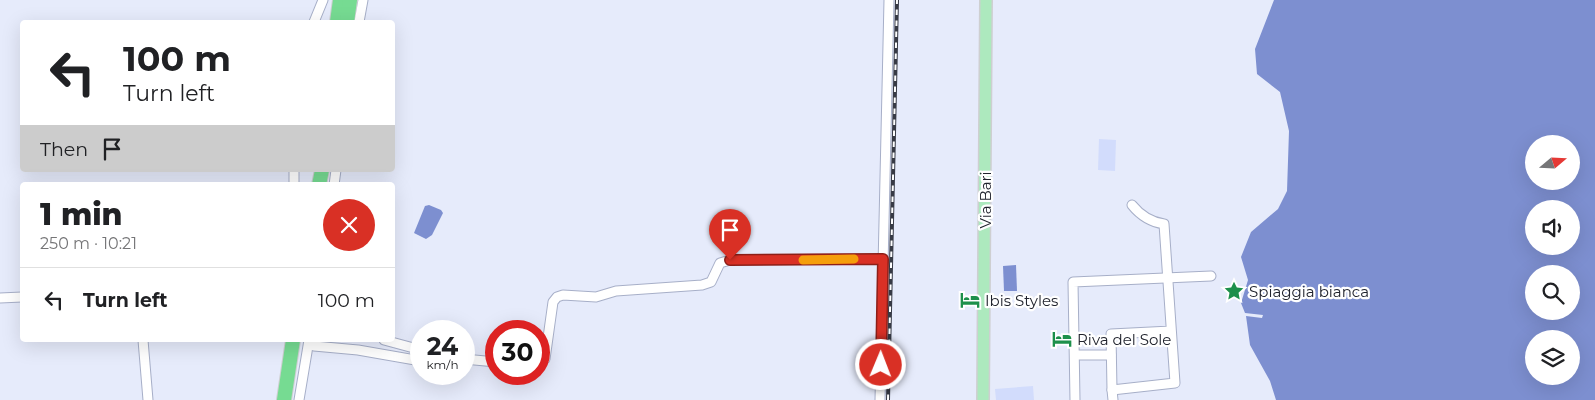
<!DOCTYPE html>
<meta charset="utf-8">
<style>
:root{--surface:#fff;--page:#f6f6f6;--text:#202124;--muted:#757577;--line:#e0e0e0}
body{margin:0;font-family:Montserrat,sans-serif;background:var(--page);color:var(--text);height:100vh;display:flex;flex-direction:column;font-size:19px;white-space:nowrap}
*{box-sizing:border-box;margin:0}
p{font-size:16px;color:var(--muted)}
.icon{flex:none;width:28px;height:28px;fill:none;stroke:currentColor;stroke-width:2;stroke-linecap:round;stroke-linejoin:round}
.map{position:relative;flex:1;overflow:hidden}
.panel{position:absolute;left:20px;top:182px;width:375px;height:160px;display:flex;flex-direction:column;background:var(--surface);border-radius:5px;box-shadow:0 5px 20px #0002}
.panel>*{flex:none}
.hud{position:absolute;left:20px;top:20px;width:375px;height:152px;border-radius:5px;box-shadow:0 5px 20px #0002;background:#fff;color:var(--text);overflow:hidden}
.needle{width:32px;rotate:71deg}
.fabs{position:absolute;left:1525px;top:135px;display:grid;gap:10px}
.fabs a{display:grid;place-items:center;width:55px;height:55px;border-radius:50%;background:var(--surface);box-shadow:0 5px 20px #0002;font-size:25px}
.speed{position:absolute;left:410px;top:320px;display:flex;gap:10px;font-size:25px;font-weight:700;text-align:center}
.speed>*{display:grid;place-content:center;width:65px;height:65px;border-radius:50%;background:var(--surface);box-shadow:0 5px 20px #0002;line-height:1}
.speed small{font-size:12px;font-weight:400}
.speed .limit{border:8px solid #d22;background:#fff;color:#111}
.pin{position:absolute;display:grid;place-items:center;width:42px;height:42px;color:#fff;margin:-51px -21px;border-radius:50% 50% 50% 0;rotate:-45deg;box-shadow:0 0 5px #0007}
.pin .icon{rotate:45deg}
.me{position:absolute;width:55px;margin:-28px;rotate:1deg;stroke-linejoin:round;filter:drop-shadow(0 0 4px #0008)}
.turn{display:flex;align-items:center;gap:18px;height:105px;padding:0 20px;font-size:22px}
.turn .icon{width:65px;height:65px;stroke-width:2.5}
.turn b{display:block;font-size:35px;line-height:42px}
.then{display:flex;align-items:center;height:48px;padding:0 20px;background:#0003;gap:10px;font-size:19px}
.round{display:grid;place-items:center;flex:none;width:52px;height:52px;border-radius:26px;background:var(--page)}
.head{display:flex;align-items:center;justify-content:space-between;height:85px;padding:0 20px}
h1{font-size:30px;font-weight:800;line-height:38px}
ul{padding:0;list-style:none}
li{display:flex;align-items:center;gap:15px;height:65px;padding:0 20px;border-top:1px solid var(--line)}
li div{flex:1}
li b{display:block;font-size:19px}
li em{font-style:normal}
.map>svg:first-child{display:block}
.green{fill:#d2dcfc}
.water{fill:#7d8fd0;fill-rule:evenodd}
.lines{fill:none;stroke-linecap:round;stroke-linejoin:round}
.minor-casing{stroke:#a7afc8;stroke-width:11}
.major-casing{stroke:#cecfd1;stroke-width:14}
.highway-casing{stroke:#cecfd1;stroke-width:16}
.minor{stroke:#fff;stroke-width:9}
.major{stroke:#ade9be;stroke-width:11}
.highway{stroke:#76db92;stroke-width:14}
.rail-casing{stroke:#373a45;stroke-width:4}
.rail{stroke:#fff;stroke-width:2;stroke-dasharray:5.5;stroke-linecap:butt}
.route-casing{stroke:#8d1f18;stroke-width:12}
.route{stroke:#d93025;stroke-width:9}
.slow{stroke:#f59e0b;stroke-width:9}
.labels{text-anchor:middle;dominant-baseline:central;stroke-width:4.5;stroke-linejoin:round;paint-order:stroke}
.street-label{font-size:15px;fill:#20232d;stroke:#fff}
.poi-label{font-size:15px;fill:#20232d;stroke:#fff;text-anchor:start}
</style>
<div class="map">
<svg width="1595" height="400" viewBox="0 0 1595 400">
<rect width="100%" height="100%" fill="#e6ebfb"/>
<g class="green">
<polygon points="1099,139 1116,140 1115,171 1098,170"/>
<polygon points="1033,386 1034,400 996,400 995,389"/>
</g>
<g class="water">
<path d="M 1274,0 L 1595,0 L 1595,400 L 1276,400 L 1270,381 L 1250,345 L 1246,316 L 1262,318 L 1263,315 L 1245,313 L 1241,303 L 1248,280 L 1241,257 L 1251,232 L 1278,209 L 1287,191 L 1289,131 L 1280,92 L 1257,74 L 1255,49 ZM 1534,144 L 1571,144 L 1571,181 L 1534,181 ZM 1534,209 L 1571,209 L 1571,246 L 1534,246 ZM 1534,274 L 1571,274 L 1571,311 L 1534,311 ZM 1534,339 L 1571,339 L 1571,376 L 1534,376 Z"/>
<polygon points="429,205 441,210 443,213 432,235 426,239 414,233 425,206"/>
<polygon points="1016,265 1017,291 1004,291 1003,266"/>
</g>
<g class="lines">
<defs>
<g id="minor">
<polyline points="314,22 323,0"/>
<polyline points="359,22 363,0"/>
<polyline points="294,170 294,185"/>
<polyline points="334,185 336,170"/>
<path d="M 1132,205 C 1140,215 1151,222 1164,224 L 1175,383 L 1112,390 L 1111,334 L 1171,331"/>
<polyline points="0,298 22,297"/>
<polyline points="143,340 148,400"/>
<polyline points="309,340 314,346 358,350 421,361"/>
<polyline points="384,340 421,350"/>
<polyline points="1076,355 1111,355"/>
<polyline points="464,359 496,362"/>
<polyline points="539,363 545,359 553,302 557,297 563,295 596,297 616,291 702,285 711,282 720,263 730,260 883,259"/>
<polyline points="1112,390 1113,400"/>
<polyline points="299,400 309,340"/>
<polyline points="880,400 889,0"/>
<polyline points="1075,400 1073,282 1211,276"/>
</g>
<polyline id="major" points="983,400 986,0"/>
<g id="highway">
<polyline points="337,22 340,0"/>
<polyline points="347,22 350,0"/>
<polyline points="319,185 322,170"/>
<polyline points="284,400 293,340"/>
</g>
</defs>
<use href="#minor" class="minor-casing"/>
<use href="#major" class="major-casing"/>
<use href="#highway" class="highway-casing"/>
<use href="#minor" class="minor"/>
<use href="#major" class="major"/>
<use href="#highway" class="highway"/>
<defs>
<polyline id="rail" points="888,400 897,0"/>
</defs>
<use href="#rail" class="rail-casing"/>
<use href="#rail" class="rail"/>
</g>
<g class="lines">
<defs>
<polyline id="route" points="730,260 883,259 881,365"/>
</defs>
<use href="#route" class="route-casing"/>
<use href="#route" class="route"/>
<polyline class="slow" points="803,260 854,259"/>
</g>
<defs>
<symbol id="sight-bare" viewBox="-9 -9 18 18"><path d="M0-6L1.8-2.2L6-1.7L2.9 1.2L3.7 5.4L0 3.3L-3.7 5.4L-2.9 1.2L-6-1.7L-1.8-2.2Z" fill="#1d904b" stroke="#fff" stroke-width="2.5" paint-order="stroke"/></symbol>
<symbol id="hotel-bare" viewBox="-9 -9 18 18"><path d="M-6-4.5h1.5V1H6V5H4.5V3h-9V5H-6ZM-4 0a1.8 1.8 0 1 1 3.6 0ZM.5 0V-2.5h3Q6-2.5 6 0Z" fill="#1d904b" stroke="#fff" stroke-width="2.5" paint-order="stroke"/></symbol>
</defs>
<g fill-rule="evenodd">
<use href="#sight-bare" x="1220" y="277" width="28" height="28"/>
<use href="#hotel-bare" x="956" y="286" width="28" height="28"/>
<use href="#hotel-bare" x="1048" y="325" width="28" height="28"/>
</g>
<g class="labels">
<g class="street-label">
<text transform="translate(985 200) rotate(-90)">Via Bari</text>
</g>
<g class="poi-label">
<text x="1249" y="291">Spiaggia bianca</text>
<text x="985" y="300">Ibis Styles</text>
<text x="1077" y="339">Riva del Sole</text>
</g>
</g>
</svg>
<div class="fabs">
<a><svg class="needle" viewBox="-14 -14 28 28"><path d="M0-13l5 13h-10z" fill="#e53935"/><path d="M0 13l5-13h-10z" fill="#757577"/></svg></a>
<a><svg class="icon" aria-label="sound" viewBox="0 0 24 24"><path d="M4 9h4l5-4v14l-5-4H4zM17 9q2 3 0 6"/></svg></a>
<a><svg class="icon" aria-label="search" viewBox="0 0 24 24"><circle cx="10" cy="10" r="6"/><path d="M15 15l6 6"/></svg></a>
<a><svg class="icon" aria-label="layers" viewBox="0 0 24 24"><path d="M12 4l9 5-9 5-9-5zM3 14l9 5 9-5"/></svg></a>
</div>
<div class="speed"><div>24<small>km/h</small></div><div class="limit">30</div></div>
<div class="pin" style="left:730px;top:260px;background:#d93025"><svg class="icon" aria-label="arrive" viewBox="0 0 24 24"><path d="M6 21V4h12l-3 4 3 4H6"/></svg></div>
<svg class="me" style="left:881px;top:365px" viewBox="-20 -20 40 40"><circle r="17" fill="#d93025" stroke="#fff" stroke-width="3"/><path d="M0-11L8 9 0 5-8 9z" fill="#fff"/></svg>
<div class="hud">
<div class="turn"><svg class="icon" aria-label="left" viewBox="0 0 24 24"><path d="M17 20v-9H6M10 6l-5 5 5 5"/></svg><div><b>100 m</b>Turn left</div></div>
<div class="then">Then<svg class="icon" aria-label="arrive" viewBox="0 0 24 24"><path d="M6 21V4h12l-3 4 3 4H6"/></svg></div>
</div>
<section class="panel">
<div class="head"><div><h1>1 min</h1><p>250 m · 10:21</p></div><a class="round" style="background:#d93025;color:#fff"><svg class="icon" aria-label="close" viewBox="0 0 24 24"><path d="M6 6l12 12M18 6L6 18"/></svg></a></div>
<ul>
<li><svg class="icon" aria-label="left" viewBox="0 0 24 24"><path d="M17 20v-9H6M10 6l-5 5 5 5"/></svg><div><b>Turn left</b></div><em>100 m</em></li>
</ul>
</section>
</div>
